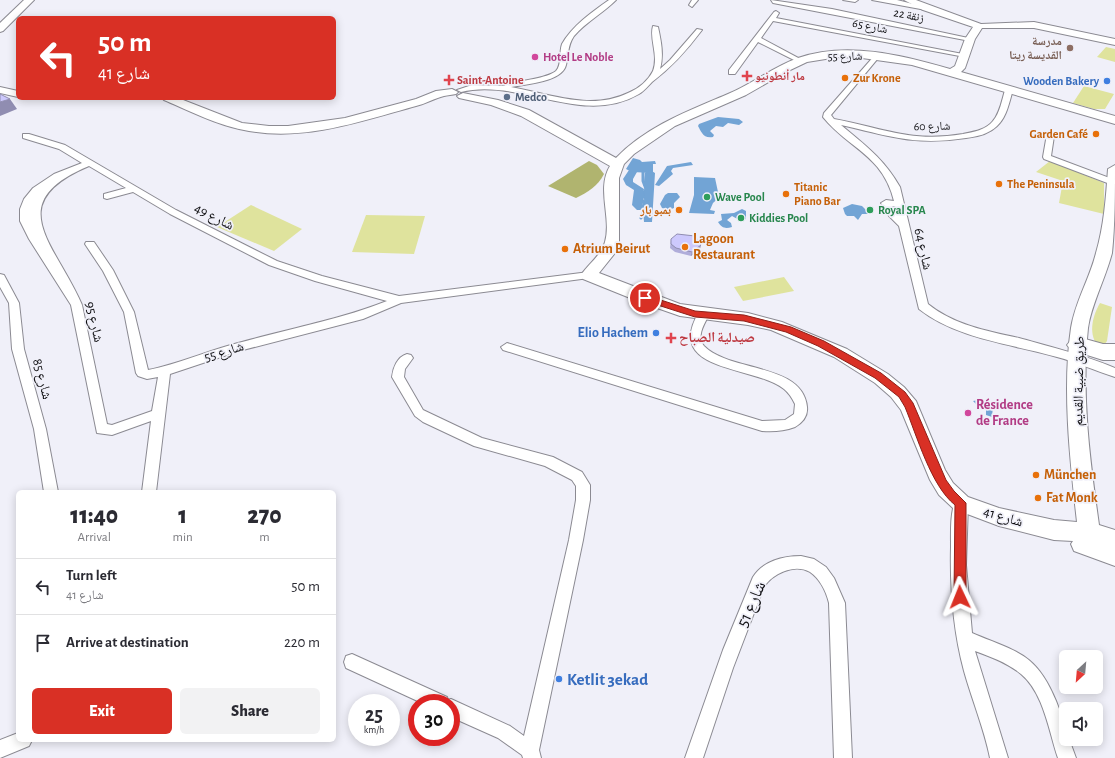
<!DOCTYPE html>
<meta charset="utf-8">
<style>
:root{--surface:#fff;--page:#f2f2f3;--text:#2b2b33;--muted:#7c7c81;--line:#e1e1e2;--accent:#d93025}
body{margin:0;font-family:"Alegreya Sans","Noto Naskh Arabic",sans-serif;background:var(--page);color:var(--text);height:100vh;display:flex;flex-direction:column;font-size:15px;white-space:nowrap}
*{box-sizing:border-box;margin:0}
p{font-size:13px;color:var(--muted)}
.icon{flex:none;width:22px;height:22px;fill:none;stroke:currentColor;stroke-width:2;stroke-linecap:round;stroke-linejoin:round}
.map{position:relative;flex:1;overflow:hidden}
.details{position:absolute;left:16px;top:490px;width:320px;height:252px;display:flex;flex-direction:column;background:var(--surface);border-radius:6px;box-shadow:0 2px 10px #0003}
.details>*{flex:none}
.top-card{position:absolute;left:16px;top:16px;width:320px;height:84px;border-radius:6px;box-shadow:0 2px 10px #0003;background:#d93025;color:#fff;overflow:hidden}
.needle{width:26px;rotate:206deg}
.fabs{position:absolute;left:1059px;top:650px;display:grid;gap:8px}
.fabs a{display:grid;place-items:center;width:44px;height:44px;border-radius:6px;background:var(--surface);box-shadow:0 2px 10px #0003;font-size:20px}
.speed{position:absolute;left:348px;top:694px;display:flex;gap:8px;font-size:20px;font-weight:700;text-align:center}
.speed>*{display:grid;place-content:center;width:52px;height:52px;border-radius:50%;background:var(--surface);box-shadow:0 2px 10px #0003;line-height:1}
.speed small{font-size:10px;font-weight:400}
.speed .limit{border:6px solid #d22;background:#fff;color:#111}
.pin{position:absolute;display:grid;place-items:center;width:34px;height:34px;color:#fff;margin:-17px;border:2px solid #fff;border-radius:50%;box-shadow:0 1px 4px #0007}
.me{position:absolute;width:44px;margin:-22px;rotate:358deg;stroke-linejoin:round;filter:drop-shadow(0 0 3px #0008)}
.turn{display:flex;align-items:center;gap:14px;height:84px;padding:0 16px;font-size:18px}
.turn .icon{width:52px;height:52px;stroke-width:2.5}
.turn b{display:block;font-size:28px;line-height:34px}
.eta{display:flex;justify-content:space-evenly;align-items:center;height:68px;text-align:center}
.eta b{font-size:24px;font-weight:800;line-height:28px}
.cta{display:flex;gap:8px;margin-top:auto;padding:8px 16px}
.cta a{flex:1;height:46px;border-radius:6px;background:var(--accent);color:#fff;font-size:16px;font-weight:800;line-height:46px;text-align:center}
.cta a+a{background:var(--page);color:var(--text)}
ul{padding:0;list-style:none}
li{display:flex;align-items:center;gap:12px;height:56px;padding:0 16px;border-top:1px solid var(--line)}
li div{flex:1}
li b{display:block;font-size:15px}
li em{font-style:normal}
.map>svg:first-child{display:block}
.green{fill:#dfe39d}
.forest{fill:#b0b46f}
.water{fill:#72a4d5}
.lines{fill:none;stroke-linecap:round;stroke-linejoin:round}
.stream{stroke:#72a4d5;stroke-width:3}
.canal{fill:#72a4d5;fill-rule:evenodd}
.street-casing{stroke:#8b8a92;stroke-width:2}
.secondary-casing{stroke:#8b8a92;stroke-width:2}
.highway-casing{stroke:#8b8a92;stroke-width:2}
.street{fill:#fff;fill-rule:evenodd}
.secondary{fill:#fff;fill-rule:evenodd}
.highway{fill:#fff;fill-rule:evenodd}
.wall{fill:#b0adda}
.shaded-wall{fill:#908db1}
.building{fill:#cdc9fd;stroke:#908db1}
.route{fill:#d93025;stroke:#8d1f18}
.education-dot{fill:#8d6e63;stroke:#f0f0f9;stroke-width:1.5}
.hotel-dot{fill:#d1479c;stroke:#f0f0f9;stroke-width:1.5}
.health-dot{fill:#e0444e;stroke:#f0f0f9;stroke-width:1.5}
.food-dot{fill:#e8710a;stroke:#f0f0f9;stroke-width:1.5}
.shop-dot{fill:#3f7fe0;stroke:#f0f0f9;stroke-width:1.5}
.service-dot{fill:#5c6f8a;stroke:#f0f0f9;stroke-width:1.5}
.leisure-dot{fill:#2e9e5b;stroke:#f0f0f9;stroke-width:1.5}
.labels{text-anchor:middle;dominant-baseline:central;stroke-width:3.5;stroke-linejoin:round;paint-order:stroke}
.far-street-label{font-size:12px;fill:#0d0d10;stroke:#f0f0f9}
.far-education-label{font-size:12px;font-weight:bold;fill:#785e54;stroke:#f0f0f9;text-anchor:end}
.far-hotel-label{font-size:12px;font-weight:bold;fill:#b23c85;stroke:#f0f0f9;text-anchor:start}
.far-health-label{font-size:12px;font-weight:bold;fill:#be3a42;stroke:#f0f0f9;text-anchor:start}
.far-food-label{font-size:12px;font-weight:bold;fill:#c56008;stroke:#f0f0f9;text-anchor:start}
.far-shop-label{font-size:12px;font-weight:bold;fill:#366cbe;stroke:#f0f0f9;text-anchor:end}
.far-service-label{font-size:12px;font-weight:bold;fill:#4e5e75;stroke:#f0f0f9;text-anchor:start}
.far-leisure-label{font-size:12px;font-weight:bold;fill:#27864d;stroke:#f0f0f9;text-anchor:start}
.street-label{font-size:14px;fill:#0d0d10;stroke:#f0f0f9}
.food-label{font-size:14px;font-weight:bold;fill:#c56008;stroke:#f0f0f9;text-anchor:start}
.shop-label{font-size:14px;font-weight:bold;fill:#366cbe;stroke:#f0f0f9;text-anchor:end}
.health-label{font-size:14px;font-weight:bold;fill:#be3a42;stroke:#f0f0f9;text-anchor:start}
.hotel-label{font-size:14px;font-weight:bold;fill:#b23c85;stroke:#f0f0f9;text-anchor:start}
.near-street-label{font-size:17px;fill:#0d0d10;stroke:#f0f0f9}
.near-shop-label{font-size:17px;font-weight:bold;fill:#366cbe;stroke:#f0f0f9;text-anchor:start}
</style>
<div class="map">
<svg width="1115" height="758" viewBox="0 0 1115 758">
<rect width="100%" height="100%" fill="#f0f0f9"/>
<g class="green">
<polygon points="1106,47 1115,49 1115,62 1097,57"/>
<polygon points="1084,86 1114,94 1105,109 1094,109 1073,103"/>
<polygon points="1050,161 1104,183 1104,214 1059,203 1063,181 1036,172"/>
<polygon points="251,205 302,229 274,251 217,227"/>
<polygon points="366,215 425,216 414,254 352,252"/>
<polygon points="784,277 794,291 743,301 734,287"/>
<path d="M 1100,303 L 1112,307 L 1107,341 L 1104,345 L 1097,345 C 1088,332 1093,315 1100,303 Z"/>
</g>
<path class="forest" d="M 589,161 L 597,165 L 604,174 C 598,186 588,192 576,198 L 548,186 Z"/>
<g class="water">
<polygon points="633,158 640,160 642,162 655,161 656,164 653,164 653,173 632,172 626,169"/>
<polygon points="691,162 693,165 673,168 671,171 673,174 659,186 655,185 667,166"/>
<polygon points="694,177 715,178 718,192 722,195 713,203 710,210 715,211 714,214 689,213 694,195"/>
<polygon points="668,193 677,193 680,197 674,203 674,208 669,210 662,208 660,204 665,195"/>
<polygon points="852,204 862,206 870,214 862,214 858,220 854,216 847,216 845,214 843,208"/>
<path d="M 742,209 L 746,211 L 746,219 L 741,221 L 732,216 L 727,220 L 731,223 L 732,227 C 725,229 722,228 718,222 L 722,220 L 721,214 L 734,213 Z"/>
<polygon points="978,400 988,402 993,406 992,417 986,415 986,407 979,407 973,401"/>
</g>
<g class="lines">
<g class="stream">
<polyline points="645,185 647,172"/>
<polyline points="644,192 646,200 644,206"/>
<polyline points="641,218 645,207 642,199 646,189 643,181 643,172"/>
</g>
<g class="canal">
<path d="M 718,117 L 739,119 L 743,122 L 739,125 L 728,123 L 723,127 L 716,126 L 710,131 L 714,135 L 713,137 C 703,139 701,131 698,126 L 699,124 Z"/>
<polygon points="632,169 637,172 633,179 633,182 644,189 642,204 644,205 645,173 650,170 655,173 652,222 644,222 643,210 637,210 632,205 634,190 626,185 623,179 629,170"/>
</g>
<defs>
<g id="street">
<path d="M 609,0 L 616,0 C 603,13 586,22 574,36 C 567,46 569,54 566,65 C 562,82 526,84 511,87 C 550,94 591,111 628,93 C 638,89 648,81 653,71 C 659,55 649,39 653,26 L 658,27 C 661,41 664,55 660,69 L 670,60 L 697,29 L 702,30 C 687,50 672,67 652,82 C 648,86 644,91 639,94 C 605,114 568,104 533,96 C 509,91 485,86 461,92 L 457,90 L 472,85 L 505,86 L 505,84 C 518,81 546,79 556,71 C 562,65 559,52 562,44 C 572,26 592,12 609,0 Z"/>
<polygon points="692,0 698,0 692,7 689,5"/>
<polygon points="771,0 832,9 973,39 970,41 773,3"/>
<polygon points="843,0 858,0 855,2"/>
<polygon points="872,0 897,0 929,8 926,10"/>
<polygon points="776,11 779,13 776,18 968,55 965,57 773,21 761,38 802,60 802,62 798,62 758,42 735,74 729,74 729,70 774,12"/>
<path d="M 877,54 L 879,55 L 879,57 L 831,115 L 834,119 C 883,128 911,143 963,134 C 973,132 986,130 993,121 C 1000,113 1002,100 1005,90 L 1009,88 L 1013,90 C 1009,102 1007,117 997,126 C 989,134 976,137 966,138 C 914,146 890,136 841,125 C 865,145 884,159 900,187 L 928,304 C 954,325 987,331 1019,338 C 1051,347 1084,355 1115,368 L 1115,377 C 1095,371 1077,362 1057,357 C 1012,344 957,339 919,309 L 899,226 L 889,216 L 881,203 L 886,200 L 894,201 C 883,155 849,149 823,117 L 824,113 L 875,55 ZM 892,206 L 895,206 L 896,213 L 896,212 Z"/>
<path d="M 23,134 L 29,134 L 65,145 L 176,210 L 277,261 L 322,276 L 399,296 L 589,272 L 594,275 L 589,278 L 401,303 L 363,319 L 239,351 L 170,374 L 156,492 L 142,492 L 151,421 L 112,435 L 97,433 L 71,305 L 29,239 L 20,221 L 20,209 L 24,199 L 33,188 L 54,174 L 82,163 L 59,149 L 23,138 ZM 89,166 L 126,188 L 104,194 L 104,198 L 107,199 L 133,192 L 170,214 L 269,265 L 315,281 L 387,301 C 339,320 288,329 238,343 C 207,351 178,364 148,370 L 134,312 L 113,270 L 94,242 L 86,242 L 85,244 L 103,271 L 124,312 L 136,373 L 138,376 L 147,379 L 158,377 L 152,411 L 112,425 L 107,424 L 82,305 C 56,244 0,203 89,166 Z"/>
<polygon points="1047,134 1050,134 1054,136 1051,156 1115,180 1115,184 1110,184 1044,159 1043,157"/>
<polygon points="0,274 4,275 19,303 24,349 46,429 58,492 44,492 34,429 12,349 9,303 0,287"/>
<path d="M 703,311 L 709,315 C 704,324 696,337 704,346 C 729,372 803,363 807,407 C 808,416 802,423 795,427 C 784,431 774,432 762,431 L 503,350 L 501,347 L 507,343 L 762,421 L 785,420 L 794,414 L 795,404 C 792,398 789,393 784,389 C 754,365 663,373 699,312 Z"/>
<path d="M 407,354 L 411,355 L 413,358 L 405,369 L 404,377 L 423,410 L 482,438 L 553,457 L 582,472 L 590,485 L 590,500 L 583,540 L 539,750 L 541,758 L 523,758 L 522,755 L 498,738 L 451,717 L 451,703 L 422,703 L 346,668 L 344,662 L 346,656 L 352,654 L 447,697 L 448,700 L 451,699 L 510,726 L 524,736 L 569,540 L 576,500 L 576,486 L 572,480 L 545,466 L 474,446 L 423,422 L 415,416 L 392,377 C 393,368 397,357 407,354 Z"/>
<path d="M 961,497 L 966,499 L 968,503 L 966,565 L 972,633 C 1016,652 1036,652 1056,701 C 1061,714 1066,725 1066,739 L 1069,739 L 1076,758 L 1058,758 C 1049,732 1044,693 1021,674 C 1008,663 991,657 975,651 L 1008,758 L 990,758 C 984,728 972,700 964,671 C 953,630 950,588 951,547 C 951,532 950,512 956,499 Z"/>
<path d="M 801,556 L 814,559 L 826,567 L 834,578 L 845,603 L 852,758 L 834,758 L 829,603 C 826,591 820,579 810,572 C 794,563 772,574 764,587 L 733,668 L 703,758 L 685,758 L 723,650 L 753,577 C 763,561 783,556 801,556 Z"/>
<polygon points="18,733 18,740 32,740 29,746 0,758 0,740"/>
</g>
<g id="secondary">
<polygon points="24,0 34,0 3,31 0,32 0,23"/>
<path d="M 904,0 L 916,0 L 981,24 L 1034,22 L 1115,39 L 1115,45 L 1034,28 L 982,28 L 975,39 L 965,68 L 961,72 L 1115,116 L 1115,124 L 912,65 L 862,58 L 838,57 L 807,62 L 786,72 L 746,95 L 675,126 L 634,154 L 624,164 L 619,178 L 619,242 L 615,253 L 599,273 L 680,304 L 748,313 L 782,322 L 847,349 L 888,374 L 904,387 L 916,401 L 945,470 L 953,483 L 968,497 L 999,508 L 1054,520 L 1077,522 C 1070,461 1062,388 1071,328 C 1075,302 1090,278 1096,253 C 1104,226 1106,197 1108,169 L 1115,165 C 1115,194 1115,225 1112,253 C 1106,277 1091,305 1088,328 C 1081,394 1090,461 1099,525 L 1115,530 L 1115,566 L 1074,551 L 1071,544 L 1073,541 L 1054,540 L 999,526 L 954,509 L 939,495 L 930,480 L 901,410 L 891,397 L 875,383 L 834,357 L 771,330 L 748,325 L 680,316 L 640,302 L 583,279 L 581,275 C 588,264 601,256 605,242 C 612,218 596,189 610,166 L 521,116 L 491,105 L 459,98 L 457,96 L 463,93 L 498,100 L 529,110 L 616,158 C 647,126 688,111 728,94 C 752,84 773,67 798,58 C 846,41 903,55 950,69 L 955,66 L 965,39 L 973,27 L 923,10 Z"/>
<polygon points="0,87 18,91 18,97 0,93"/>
<path d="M 452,89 L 458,92 L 456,94 C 452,95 448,95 444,96 C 435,98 425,104 416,106 C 362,121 306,141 249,131 C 219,126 192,112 164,100 L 162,98 L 178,98 L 242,123 L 269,126 L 288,126 L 345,118 L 416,99 L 436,91 Z"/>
</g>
<polygon id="highway" points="1078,337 1103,344 1115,344 1115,360 1103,360 1071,350 1067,345 1071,340"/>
</defs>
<use href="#street" class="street-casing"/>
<use href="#secondary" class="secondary-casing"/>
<use href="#highway" class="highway-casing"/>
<use href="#street" class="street"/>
<use href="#secondary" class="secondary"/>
<use href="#highway" class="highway"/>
</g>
<polygon class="wall" points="671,239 700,249 691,256 675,252 670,248"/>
<g class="shaded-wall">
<polygon points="10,99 17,109 0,116 0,102"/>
<polygon points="701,245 700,249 691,256 692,252"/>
</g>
<g class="building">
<polygon points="0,94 10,99 0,102"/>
<polygon points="677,234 695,236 701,245 692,252 676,248 671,244 671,239"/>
</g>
<path class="route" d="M 645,295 L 695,311 L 744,315 L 791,327 L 824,341 L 881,373 L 905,392 L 913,403 L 946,480 L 954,491 L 966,503 L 966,597 L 964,601 L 960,603 L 956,601 L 954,597 L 955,505 C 931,486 917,436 905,407 L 899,397 L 875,378 L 818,346 L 786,332 L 744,321 L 695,317 L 642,300 L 642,296 Z"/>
<circle class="education-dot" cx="1070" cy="48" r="4"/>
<g class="hotel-dot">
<circle cx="535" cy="57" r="4"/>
<circle cx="968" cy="413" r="4"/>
</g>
<g class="health-dot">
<path d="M745 70h4v4h4v4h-4v4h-4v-4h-4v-4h4z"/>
<path d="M447 74h4v4h4v4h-4v4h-4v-4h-4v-4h4z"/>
<path d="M669 332h4v4h4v4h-4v4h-4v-4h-4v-4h4z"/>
</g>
<g class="food-dot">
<circle cx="845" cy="78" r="4"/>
<circle cx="1096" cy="134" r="4"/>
<circle cx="999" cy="184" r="4"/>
<circle cx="786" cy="194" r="4"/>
<circle cx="679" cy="210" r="4"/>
<circle cx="685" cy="247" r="4"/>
<circle cx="565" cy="249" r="4"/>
<circle cx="1036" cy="475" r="4"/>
<circle cx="1038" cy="498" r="4"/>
</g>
<g class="shop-dot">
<circle cx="1107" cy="81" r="4"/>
<circle cx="656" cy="333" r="4"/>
<circle cx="559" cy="679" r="4"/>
</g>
<circle class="service-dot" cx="507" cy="97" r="4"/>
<g class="leisure-dot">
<circle cx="707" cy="197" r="4"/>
<circle cx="870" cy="210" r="4"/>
<circle cx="741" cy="218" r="4"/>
</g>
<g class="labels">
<g class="far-street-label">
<text transform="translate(909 15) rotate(11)">زنقة 22</text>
<text transform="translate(870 26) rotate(11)">شارع 65</text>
<text transform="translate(845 56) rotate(-1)">شارع 55</text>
<text transform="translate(932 126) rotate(-1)">شارع 60</text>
</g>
<g class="far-education-label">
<text x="1062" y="41">مدرسة<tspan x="1062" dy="14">القديسة ريتا</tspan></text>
</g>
<g class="far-hotel-label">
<text x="543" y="57">Hotel Le Noble</text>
</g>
<g class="far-health-label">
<text x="755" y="76">مار أنطونيو</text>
<text x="457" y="80">Saint-Antoine</text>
</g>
<g class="far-food-label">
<text x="853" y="78">Zur Krone</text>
<text x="1088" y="134" text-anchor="end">Garden Café</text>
<text x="1007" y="184">The Peninsula</text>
<text x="794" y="187">Titanic<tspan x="794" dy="14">Piano Bar</tspan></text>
<text x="671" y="210" text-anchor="end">بمبو بار</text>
</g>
<g class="far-shop-label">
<text x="1099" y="81">Wooden Bakery</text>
</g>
<g class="far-service-label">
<text x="515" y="97">Medco</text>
</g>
<g class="far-leisure-label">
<text x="715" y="197">Wave Pool</text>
<text x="878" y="210">Royal SPA</text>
<text x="749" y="218">Kiddies Pool</text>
</g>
<g class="street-label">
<text transform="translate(214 217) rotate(27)">شارع 49</text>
<text transform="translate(923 249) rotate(77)">شارع 64</text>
<text transform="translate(94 322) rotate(77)">شارع 95</text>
<text transform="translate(224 352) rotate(-17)">شارع 55</text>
<text transform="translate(42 379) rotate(75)">شارع 85</text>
<text transform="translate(1079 381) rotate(-89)">طريق ضبية القديم</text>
<text transform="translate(1003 517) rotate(16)">شارع 41</text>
</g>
<g class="food-label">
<text x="693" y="239">Lagoon<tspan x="693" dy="16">Restaurant</tspan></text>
<text x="573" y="249">Atrium Beirut</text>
<text x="1044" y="475">München</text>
<text x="1046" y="498">Fat Monk</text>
</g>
<g class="shop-label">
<text x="648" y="333">Elio Hachem</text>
</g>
<g class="health-label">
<text x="679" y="338">صيدلية الصباح</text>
</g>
<g class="hotel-label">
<text x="976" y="405">Résidence<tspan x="976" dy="16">de France</tspan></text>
</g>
<g class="near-street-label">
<text transform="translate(751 604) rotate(-66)">شارع 51</text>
</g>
<g class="near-shop-label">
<text x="567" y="679">Ketlit 3ekad</text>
</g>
</g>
</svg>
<div class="fabs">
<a><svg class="needle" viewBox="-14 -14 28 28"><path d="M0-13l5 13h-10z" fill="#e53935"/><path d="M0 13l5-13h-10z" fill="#7c7c81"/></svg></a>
<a><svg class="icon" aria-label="sound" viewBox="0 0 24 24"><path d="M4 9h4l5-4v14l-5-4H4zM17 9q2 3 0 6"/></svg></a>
</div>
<div class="speed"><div>25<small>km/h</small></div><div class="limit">30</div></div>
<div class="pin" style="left:645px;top:298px;background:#d93025"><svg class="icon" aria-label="arrive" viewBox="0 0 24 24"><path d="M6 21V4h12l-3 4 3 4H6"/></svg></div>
<svg class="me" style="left:960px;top:597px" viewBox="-20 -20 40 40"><path d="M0-17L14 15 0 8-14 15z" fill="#d93025" stroke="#fff" stroke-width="4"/></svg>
<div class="top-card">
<div class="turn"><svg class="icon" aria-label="left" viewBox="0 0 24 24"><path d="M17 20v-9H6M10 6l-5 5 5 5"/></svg><div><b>50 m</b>شارع 41</div></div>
</div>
<section class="details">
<div class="eta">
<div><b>11:40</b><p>Arrival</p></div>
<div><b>1</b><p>min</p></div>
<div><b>270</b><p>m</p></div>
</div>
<ul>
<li><svg class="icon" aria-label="left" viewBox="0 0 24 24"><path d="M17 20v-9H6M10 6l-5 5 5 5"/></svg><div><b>Turn left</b><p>شارع 41</p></div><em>50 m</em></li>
<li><svg class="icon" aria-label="arrive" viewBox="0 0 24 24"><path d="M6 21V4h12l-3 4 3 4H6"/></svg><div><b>Arrive at destination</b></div><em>220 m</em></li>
</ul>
<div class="cta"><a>Exit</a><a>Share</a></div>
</section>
</div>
